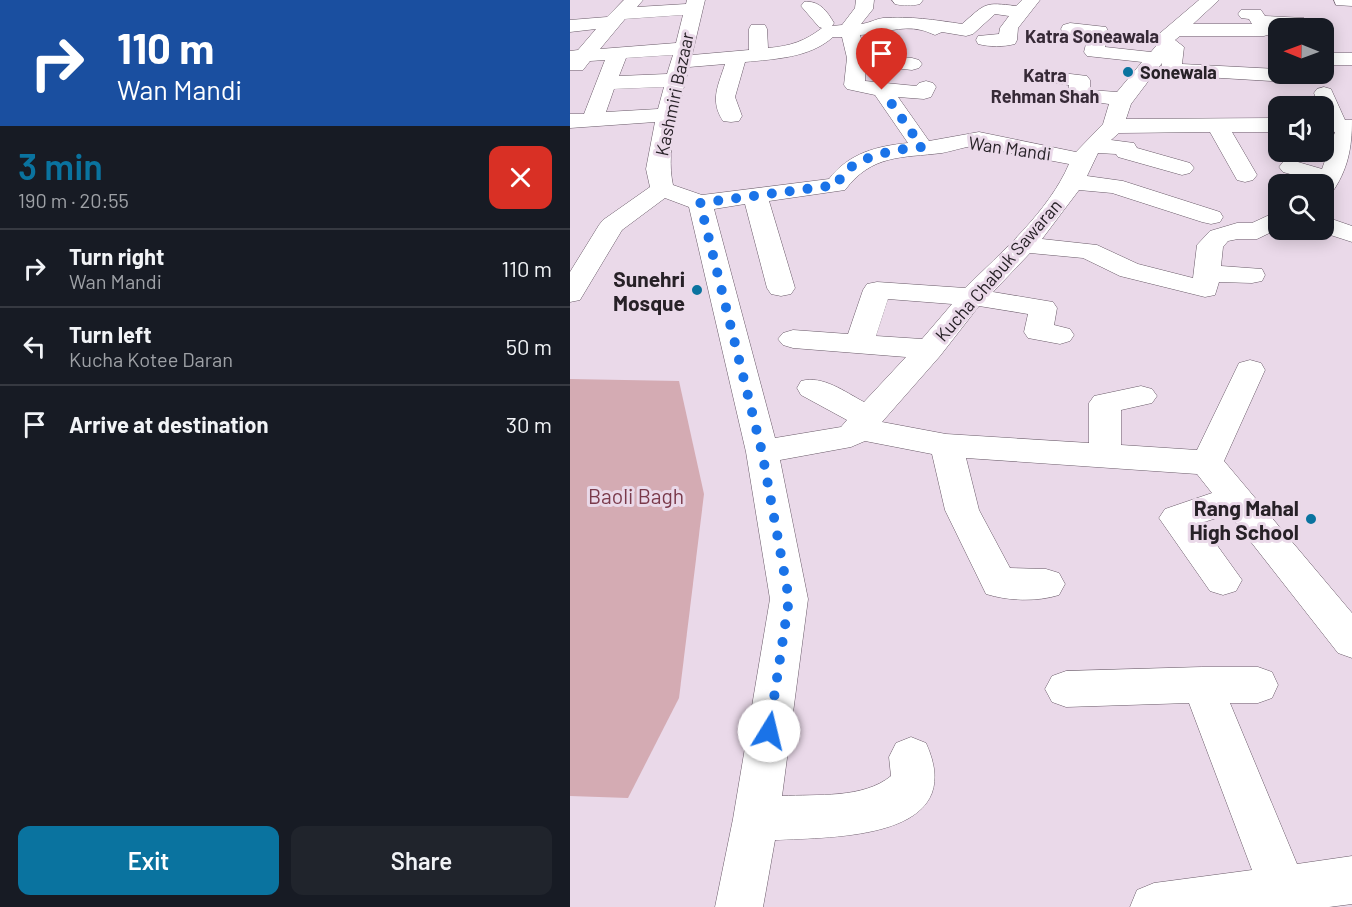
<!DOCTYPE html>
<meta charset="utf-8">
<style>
:root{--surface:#171b24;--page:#20242c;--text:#f1f3f6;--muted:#9ea1a6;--line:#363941;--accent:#0a739f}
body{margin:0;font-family:Barlow,sans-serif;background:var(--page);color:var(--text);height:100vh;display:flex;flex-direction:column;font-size:22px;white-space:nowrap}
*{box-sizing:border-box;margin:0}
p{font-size:20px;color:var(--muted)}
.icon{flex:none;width:33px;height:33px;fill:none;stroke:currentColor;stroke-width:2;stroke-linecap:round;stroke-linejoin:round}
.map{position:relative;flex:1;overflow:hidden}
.panel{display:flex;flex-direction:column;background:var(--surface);width:570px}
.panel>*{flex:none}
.banner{background:#1a4fa0;color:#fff;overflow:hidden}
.needle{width:39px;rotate:271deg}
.fabs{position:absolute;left:698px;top:18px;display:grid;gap:12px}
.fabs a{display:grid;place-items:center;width:66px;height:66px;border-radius:12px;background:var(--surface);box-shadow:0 3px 15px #0003;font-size:30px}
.pin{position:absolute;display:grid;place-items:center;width:51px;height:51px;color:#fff;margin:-62px -26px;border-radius:50% 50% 50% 0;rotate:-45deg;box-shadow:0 0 6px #0007}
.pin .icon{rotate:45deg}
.me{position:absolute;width:66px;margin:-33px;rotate:9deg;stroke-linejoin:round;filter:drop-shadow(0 0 4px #0008)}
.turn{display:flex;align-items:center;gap:21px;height:126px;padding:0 18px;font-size:27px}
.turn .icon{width:78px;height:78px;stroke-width:2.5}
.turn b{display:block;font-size:42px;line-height:51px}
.round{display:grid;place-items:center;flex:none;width:63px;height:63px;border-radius:12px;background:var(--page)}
.head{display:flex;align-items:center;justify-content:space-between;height:102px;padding:0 18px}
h1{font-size:36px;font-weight:600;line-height:45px;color:var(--accent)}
.action{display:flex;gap:12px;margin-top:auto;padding:12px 18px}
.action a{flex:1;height:69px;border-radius:12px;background:var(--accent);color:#fff;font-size:24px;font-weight:600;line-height:69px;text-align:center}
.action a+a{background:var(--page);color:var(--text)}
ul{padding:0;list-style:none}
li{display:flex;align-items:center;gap:18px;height:78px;padding:0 18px;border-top:2px solid var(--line)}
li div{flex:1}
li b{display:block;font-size:22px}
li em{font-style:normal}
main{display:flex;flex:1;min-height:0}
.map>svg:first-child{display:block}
.green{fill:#d4abb3}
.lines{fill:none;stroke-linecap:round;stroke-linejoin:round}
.minor-casing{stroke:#695a68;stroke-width:1}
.minor{fill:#fff;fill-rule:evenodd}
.route{stroke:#1a73e8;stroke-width:10;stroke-dasharray:0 18}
.poi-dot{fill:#0a739f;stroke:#ead9e9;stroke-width:2}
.labels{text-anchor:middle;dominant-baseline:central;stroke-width:6;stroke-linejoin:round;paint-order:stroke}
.far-neighbourhood-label{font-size:18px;font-weight:bold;fill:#372a37;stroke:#ead9e9}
.far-poi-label{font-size:18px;font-weight:bold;fill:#272127;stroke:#ead9e9;text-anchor:start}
.far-street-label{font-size:18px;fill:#272127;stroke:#ead9e9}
.poi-label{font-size:21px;font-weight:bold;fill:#272127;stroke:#ead9e9;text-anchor:end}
.park-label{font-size:21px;fill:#7a3a4b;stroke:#ead9e9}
</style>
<main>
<section class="panel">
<div class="banner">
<div class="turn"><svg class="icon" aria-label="right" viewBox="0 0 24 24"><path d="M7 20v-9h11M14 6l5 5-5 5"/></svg><div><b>110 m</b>Wan Mandi</div></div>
</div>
<div class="head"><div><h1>3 min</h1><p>190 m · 20:55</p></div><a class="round" style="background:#d93025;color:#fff"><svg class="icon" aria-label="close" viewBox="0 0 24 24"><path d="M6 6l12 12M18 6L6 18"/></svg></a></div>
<ul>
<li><svg class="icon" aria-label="right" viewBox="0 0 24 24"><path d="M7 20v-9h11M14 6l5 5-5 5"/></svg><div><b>Turn right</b><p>Wan Mandi</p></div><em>110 m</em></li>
<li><svg class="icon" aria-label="left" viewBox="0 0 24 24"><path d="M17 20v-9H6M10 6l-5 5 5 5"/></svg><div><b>Turn left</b><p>Kucha Kotee Daran</p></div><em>50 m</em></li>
<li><svg class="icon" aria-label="arrive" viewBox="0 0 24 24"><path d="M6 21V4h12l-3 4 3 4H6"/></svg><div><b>Arrive at destination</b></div><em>30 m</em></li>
</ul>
<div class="action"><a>Exit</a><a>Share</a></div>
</section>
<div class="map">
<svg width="782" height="907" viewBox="0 0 782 907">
<rect width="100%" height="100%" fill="#ead9e9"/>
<polygon class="green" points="0,379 109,381 134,494 109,698 58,798 0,796"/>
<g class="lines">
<defs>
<g id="minor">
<path d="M 54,0 L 73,0 L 67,7 L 116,4 L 117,0 L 135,0 L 122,55 L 179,50 L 179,29 L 181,25 L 195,25 L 197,29 L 198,48 C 221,46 235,41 252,28 L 249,27 L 231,6 L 234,2 C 249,0 257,11 264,23 L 262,26 L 272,25 L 285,8 L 286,0 L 304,0 L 303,9 L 291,24 C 300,23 305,19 313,18 C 339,16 366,20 392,24 C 416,3 414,2 446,6 L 452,0 L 470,0 L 448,28 L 447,40 L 445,44 C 433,47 420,47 408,44 L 406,40 L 408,36 L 429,34 L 430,28 L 439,16 L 425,14 L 403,34 L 396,36 L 372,32 L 365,35 C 360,33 356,31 351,30 C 331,25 311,34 290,35 L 295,53 L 342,58 L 349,60 L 352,64 L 349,68 L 342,70 L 296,65 L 295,81 L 346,86 L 349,83 L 356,81 L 363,83 L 366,87 L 361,97 L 354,99 L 328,97 L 359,141 L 409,132 L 506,152 L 533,124 L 539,104 L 502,99 L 499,95 L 499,85 L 485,83 L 482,79 L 485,75 L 492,73 L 517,76 L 520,80 L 520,90 L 547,92 L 572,62 L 517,56 L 514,52 L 518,36 L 493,33 L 491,29 L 493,25 L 500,23 L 536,27 L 538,31 L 535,47 L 581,52 L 586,46 L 589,34 L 629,0 L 649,0 L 623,24 L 682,24 L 679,19 L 671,18 L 668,14 L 671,10 L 691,10 L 695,16 L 734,18 L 737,22 L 734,26 L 702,28 L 703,30 L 701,34 L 694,36 L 610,36 L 605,40 L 614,47 L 612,64 L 708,69 L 708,74 L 725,74 L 727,76 L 724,80 L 717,82 L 601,75 L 594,73 L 591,69 L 592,63 L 561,104 L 556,119 L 708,118 L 708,132 L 662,132 L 687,175 L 683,180 L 675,182 L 667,180 L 640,132 L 549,133 L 541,140 L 564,143 L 567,148 L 620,163 L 624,168 L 620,173 L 612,175 L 548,157 L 546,154 L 528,153 L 517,176 L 553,181 L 650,212 L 653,217 L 650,222 L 641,224 L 632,222 L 542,193 L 509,190 L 472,239 L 527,245 L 568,264 L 623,278 L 627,245 L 640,231 L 667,223 L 682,223 L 708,211 L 708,229 L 687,239 L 668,239 L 658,241 L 653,247 L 651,266 L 692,269 L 695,275 L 692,281 L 682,283 L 649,282 L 645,295 L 635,297 L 550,276 L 513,258 L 460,253 L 423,292 L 483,302 L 487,308 L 484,325 L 500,329 L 504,335 L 500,341 L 490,344 L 458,338 L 454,332 L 458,314 L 409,306 L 370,356 L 312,422 L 376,434 L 519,443 L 519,403 L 524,396 L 571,386 L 582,389 L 587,396 L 582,403 L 551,410 L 551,445 L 627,450 L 669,363 L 680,360 L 691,363 L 695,370 L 654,461 L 782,613 L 782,658 L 768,653 L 659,514 L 631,523 L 672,580 L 666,591 L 653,595 L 640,591 L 589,518 L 595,509 L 642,493 L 627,474 L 396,458 L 409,510 L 440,568 L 476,569 L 489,573 L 495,584 L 489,595 C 467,602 438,601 416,594 L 375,510 L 362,454 L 295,441 L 281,447 L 210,460 L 238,599 L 212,796 C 247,794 293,799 321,776 L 319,757 L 326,743 L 341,737 L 356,743 C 400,840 264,837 205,840 L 193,907 L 145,907 L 163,819 L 200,599 L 176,452 L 119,207 L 95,198 L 52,230 L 10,300 L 0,302 L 0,272 L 29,225 L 33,220 L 80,187 L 76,169 L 85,122 L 0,128 L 0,114 L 14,114 L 35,60 L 20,61 L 13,70 L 0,70 L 0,51 L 8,50 L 26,29 L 0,32 L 0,20 L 37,17 ZM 113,15 L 106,43 L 30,49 L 55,19 ZM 263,37 L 272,37 L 277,58 L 274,85 L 277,89 L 305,95 L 338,143 C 307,146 279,153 259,179 L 132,195 L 103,185 C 95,148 110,104 119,67 L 155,64 C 149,84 139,100 153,121 L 161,122 L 169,121 L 172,116 L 165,97 L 175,62 C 205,59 240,58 263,37 ZM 103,55 L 97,74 L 49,76 L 56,58 ZM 94,87 L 88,109 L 36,112 L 44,89 ZM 404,146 L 499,164 C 479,211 431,253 395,288 L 307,282 L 297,284 L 293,290 L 278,334 L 223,330 L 213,333 L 208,339 L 213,345 L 223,348 L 336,357 L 294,402 C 275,392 253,375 231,381 L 227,388 L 231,395 L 277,420 L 271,427 L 205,438 L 144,209 L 175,204 L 197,288 L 201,294 L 211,296 L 221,294 L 225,288 L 199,201 L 275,190 C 302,154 332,158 372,153 C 383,151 393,147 404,146 ZM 318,299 L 382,304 L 352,339 L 306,336 Z"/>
<path d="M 322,0 L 353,0 L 350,4 C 342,6 333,6 325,4 Z"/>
<polygon points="764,0 782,0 782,6 766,5"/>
<rect x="753" y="53" width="29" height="12"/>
<path d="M 754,87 L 761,89 L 775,120 L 782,120 C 782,148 778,170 761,194 L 753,196 L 753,184 L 744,184 L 745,181 L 713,172 L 709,167 L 713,162 L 721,160 L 752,169 L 765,132 L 759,131 L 753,118 L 753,106 L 749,106 L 744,93 L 747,89 Z"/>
<polygon points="753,216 782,226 782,242 745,230 753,230"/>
<polygon points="632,667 688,667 702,672 708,685 702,698 688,703 660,703 727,864 782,856 782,904 759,907 560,907 567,890 584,883 682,870 619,703 496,707 482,702 475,689 482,676 496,671"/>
</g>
</defs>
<use href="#minor" class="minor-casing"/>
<use href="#minor" class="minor"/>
</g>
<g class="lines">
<path class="route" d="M 199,731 L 219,599 L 192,452 L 130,203 L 267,185 C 269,181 271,176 274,173 C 291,155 329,149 352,147 L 312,90"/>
</g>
<g class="poi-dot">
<circle cx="558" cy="72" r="6"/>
<circle cx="127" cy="290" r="6"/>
<circle cx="741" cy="519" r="6"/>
</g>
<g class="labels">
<g class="far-neighbourhood-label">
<text x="522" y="36">Katra Soneawala</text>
<text x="475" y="75">Katra<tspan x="475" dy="21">Rehman Shah</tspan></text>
</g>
<g class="far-poi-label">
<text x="570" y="72">Sonewala</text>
</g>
<g class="far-street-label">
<text transform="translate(104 94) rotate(-78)">Kashmiri Bazaar</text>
<text transform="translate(440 148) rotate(8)">Wan Mandi</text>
<text transform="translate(428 270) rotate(-49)">Kucha Chabuk Sawaran</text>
</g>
<g class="poi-label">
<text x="115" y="278">Sunehri<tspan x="115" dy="24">Mosque</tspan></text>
<text x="729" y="507">Rang Mahal<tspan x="729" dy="24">High School</tspan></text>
</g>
<g class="park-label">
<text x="66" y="495">Baoli Bagh</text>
</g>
</g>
</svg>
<div class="fabs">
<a><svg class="needle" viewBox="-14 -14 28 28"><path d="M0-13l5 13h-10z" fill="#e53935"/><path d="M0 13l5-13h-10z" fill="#9ea1a6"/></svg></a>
<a><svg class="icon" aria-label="sound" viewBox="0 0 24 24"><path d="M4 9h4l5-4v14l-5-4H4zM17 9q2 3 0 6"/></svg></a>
<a><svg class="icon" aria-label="search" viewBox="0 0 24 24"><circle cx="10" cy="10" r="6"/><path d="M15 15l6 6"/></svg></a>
</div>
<div class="pin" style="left:312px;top:90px;background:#d93025"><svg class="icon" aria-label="arrive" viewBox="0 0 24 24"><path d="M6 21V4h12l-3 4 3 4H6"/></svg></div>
<svg class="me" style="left:199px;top:731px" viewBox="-20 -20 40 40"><circle r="19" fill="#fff"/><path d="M0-13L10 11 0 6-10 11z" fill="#1a73e8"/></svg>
</div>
</main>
